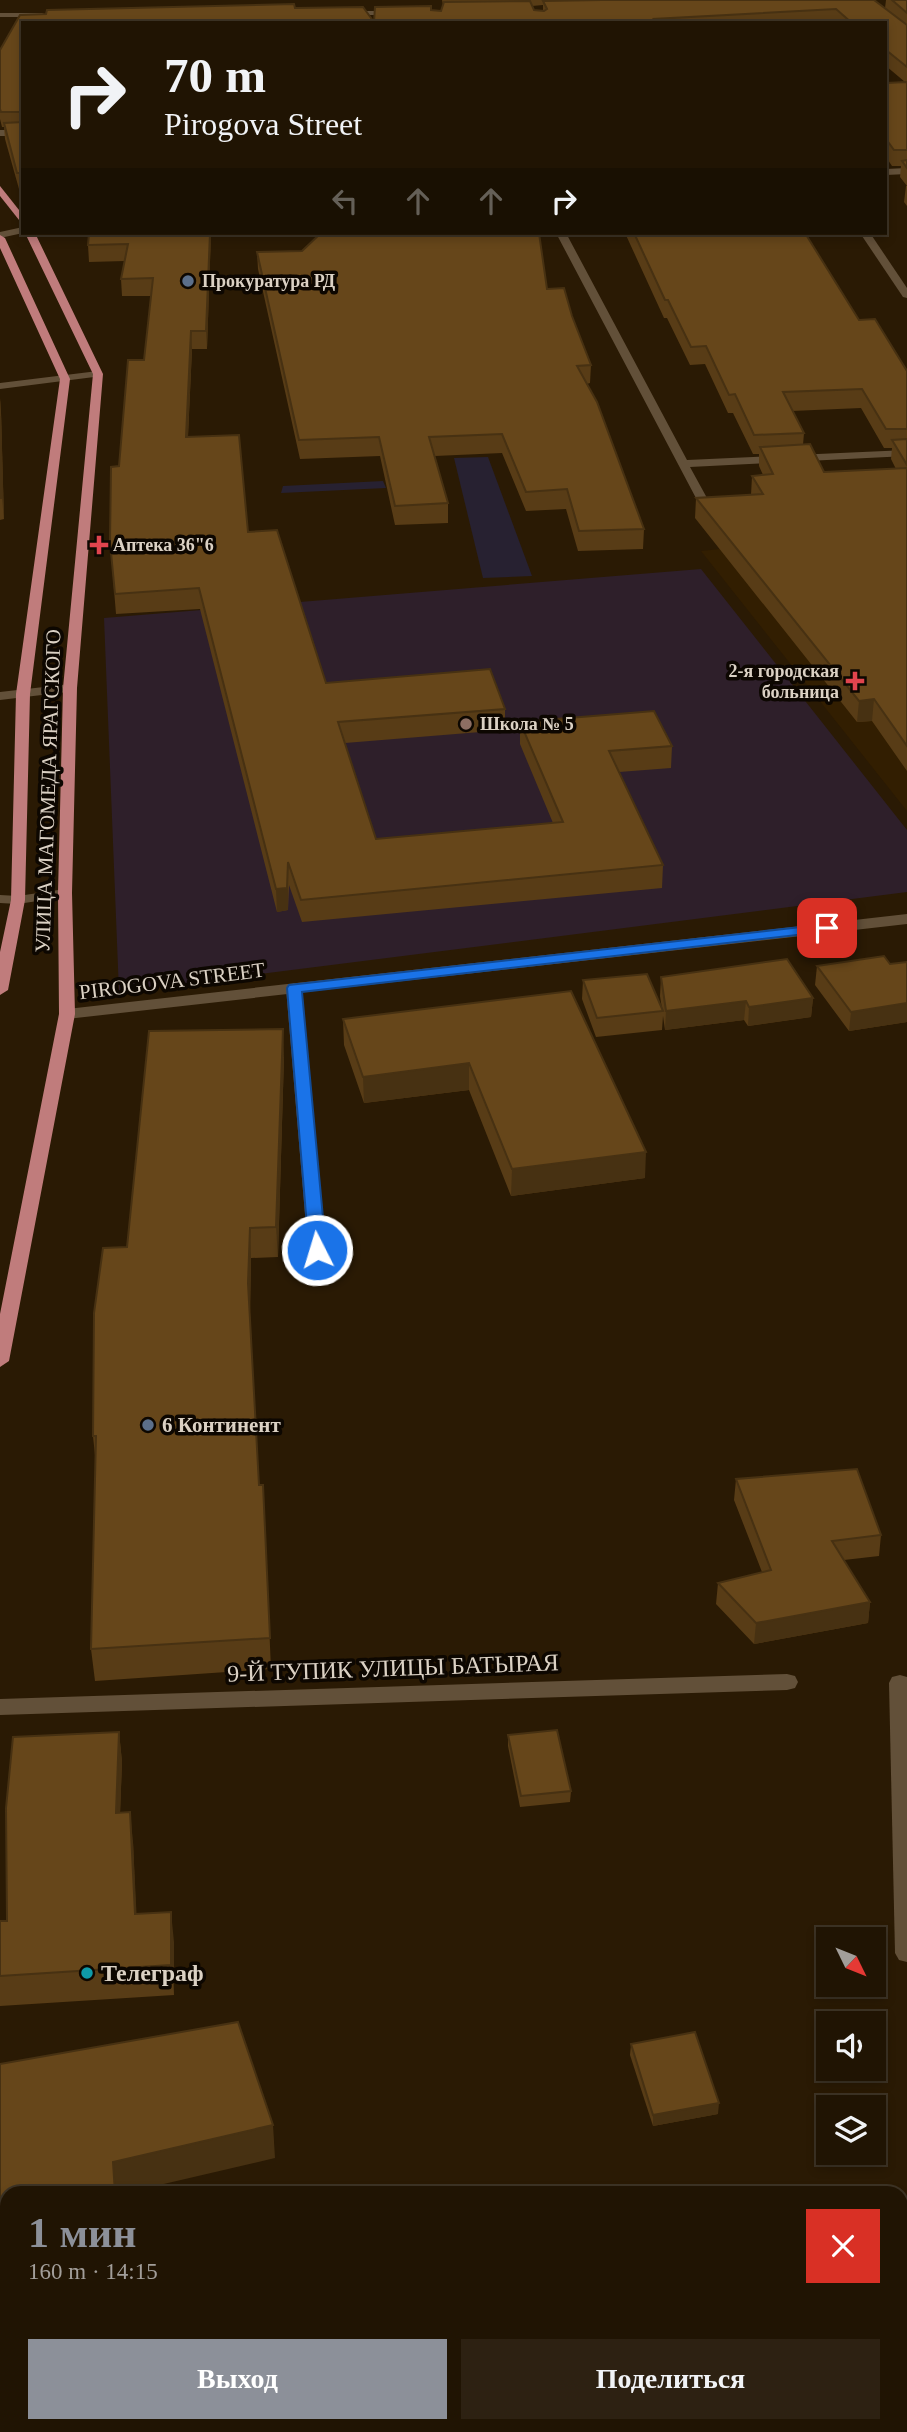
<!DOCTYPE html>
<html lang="ru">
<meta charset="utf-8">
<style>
:root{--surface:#201403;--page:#2d2112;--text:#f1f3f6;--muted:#a29e9a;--line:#3d3325;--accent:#8c9099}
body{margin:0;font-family:Georgia,serif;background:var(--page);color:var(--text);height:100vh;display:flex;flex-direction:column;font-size:26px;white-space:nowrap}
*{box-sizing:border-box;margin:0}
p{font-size:23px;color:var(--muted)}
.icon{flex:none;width:38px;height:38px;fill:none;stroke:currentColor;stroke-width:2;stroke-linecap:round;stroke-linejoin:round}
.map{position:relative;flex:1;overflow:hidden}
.panel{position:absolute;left:0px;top:2186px;width:908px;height:247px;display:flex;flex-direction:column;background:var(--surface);border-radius:21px 21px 0 0;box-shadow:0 4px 10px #0003,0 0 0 2px var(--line)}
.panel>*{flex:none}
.guide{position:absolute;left:21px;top:21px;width:866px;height:214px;border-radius:0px;box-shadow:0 4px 10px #0003,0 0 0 2px var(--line);background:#201403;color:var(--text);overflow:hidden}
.needle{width:46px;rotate:133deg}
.tools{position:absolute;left:816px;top:1927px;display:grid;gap:14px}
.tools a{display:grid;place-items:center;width:70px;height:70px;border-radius:0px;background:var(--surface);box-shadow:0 4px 10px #0003,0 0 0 2px var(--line);font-size:35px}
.pin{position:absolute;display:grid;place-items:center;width:60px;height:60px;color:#fff;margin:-30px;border-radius:14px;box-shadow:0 4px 10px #0006}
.me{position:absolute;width:77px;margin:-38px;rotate:355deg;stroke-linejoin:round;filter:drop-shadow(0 0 5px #0008)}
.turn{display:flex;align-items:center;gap:24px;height:147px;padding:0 28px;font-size:32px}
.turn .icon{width:91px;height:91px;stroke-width:2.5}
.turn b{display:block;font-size:49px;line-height:60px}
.lanes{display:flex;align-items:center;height:66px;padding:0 28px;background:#0003;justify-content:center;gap:35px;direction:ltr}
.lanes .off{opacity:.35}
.round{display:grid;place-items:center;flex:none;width:74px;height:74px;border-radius:0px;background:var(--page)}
.head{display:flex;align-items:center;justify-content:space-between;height:119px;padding:0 28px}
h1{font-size:42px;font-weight:600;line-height:52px;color:var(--accent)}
.action{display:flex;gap:14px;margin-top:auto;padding:14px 28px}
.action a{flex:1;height:80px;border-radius:0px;background:var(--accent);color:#fff;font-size:28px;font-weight:600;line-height:80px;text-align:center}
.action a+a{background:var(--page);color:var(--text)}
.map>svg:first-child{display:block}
.built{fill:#321e01}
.industrial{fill:#272131}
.education{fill:#2e1f2a}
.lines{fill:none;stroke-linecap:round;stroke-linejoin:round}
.service{fill:#625039;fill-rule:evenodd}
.minor{fill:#625039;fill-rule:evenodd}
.primary{fill:#c07c7c;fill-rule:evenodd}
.wall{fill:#583c16;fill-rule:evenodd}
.shaded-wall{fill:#473112}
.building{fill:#66461a;stroke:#473112;stroke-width:2}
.route{fill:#1a73e8;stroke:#114b97;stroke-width:2}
.service-dot{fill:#5c6f8a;stroke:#0d0701;stroke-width:2.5}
.health-dot{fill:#e0444e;stroke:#0d0701;stroke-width:2.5}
.education-dot{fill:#8d6e63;stroke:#0d0701;stroke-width:2.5}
.culture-dot{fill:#0f9aa8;stroke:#0d0701;stroke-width:2.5}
.labels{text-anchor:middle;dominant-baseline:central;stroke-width:7;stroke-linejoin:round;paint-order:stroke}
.far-poi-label{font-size:18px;font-weight:bold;fill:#dbd1c4;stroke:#0d0701;text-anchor:start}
.street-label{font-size:21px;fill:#dbd1c4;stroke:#0d0701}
.poi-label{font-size:21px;font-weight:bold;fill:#dbd1c4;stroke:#0d0701;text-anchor:start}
.near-street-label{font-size:24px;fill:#dbd1c4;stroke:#0d0701}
.near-poi-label{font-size:24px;font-weight:bold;fill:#dbd1c4;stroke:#0d0701;text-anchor:start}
</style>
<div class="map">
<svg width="907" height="2432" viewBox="0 0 907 2432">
<rect width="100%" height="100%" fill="#2a1a04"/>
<polygon class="built" points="907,529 907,811 701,551"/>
<g class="industrial">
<polygon points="488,457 532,576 483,578 454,458"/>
<polygon points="383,481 386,488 281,493 283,486"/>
</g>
<polygon class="education" points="701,569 907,830 907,892 119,992 104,618"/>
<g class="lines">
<g class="service">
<rect x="0" y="130" width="23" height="6"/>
<polygon points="70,684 77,688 75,691 0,700 0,692"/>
<polygon points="65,889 72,893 70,896 18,904 0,903 0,895 18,896"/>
<polygon points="294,983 302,988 326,1250 317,1255 308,1250 286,988"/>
<polygon points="787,1674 795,1676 798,1682 795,1688 787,1690 0,1715 0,1699"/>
<polygon points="900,1675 907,1677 907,1962 899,1960 895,1953 889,1683 892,1677"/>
</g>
<g class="minor">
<polygon points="340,11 399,11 403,13 399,15 343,15"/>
<polygon points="0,13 42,13 46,15 42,17 0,17"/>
<polygon points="907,168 907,174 886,175 886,169"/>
<polygon points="23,227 23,233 0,238 0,232"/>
<polygon points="556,233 566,233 687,460 907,450 907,456 690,467 707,498 697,500"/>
<polygon points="860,233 870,233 907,288 907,298 903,297"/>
<polygon points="98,371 102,372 102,376 0,389 0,383"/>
<polygon points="907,914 907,924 67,1019 59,1014 67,1009"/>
</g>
<g class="primary">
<polygon points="0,186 23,215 23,225 0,196"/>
<polygon points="25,233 35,233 103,374 77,688 72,893 75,1014 9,1361 0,1367 0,1314 59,1014 58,893 63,688 93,374"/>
<polygon points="0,235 5,238 70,379 30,694 25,900 8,990 0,995 0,952 11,900 16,694 60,379 0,248"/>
</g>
</g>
<g class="wall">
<path d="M 442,0 L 874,0 L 885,8 L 886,0 L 907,0 L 907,206 L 904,202 L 906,186 L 907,186 L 900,177 L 901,166 L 892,166 L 886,157 L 886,83 L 905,82 L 886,66 L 886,23 L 23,23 L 23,189 L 19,189 L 5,139 L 4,127 L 2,127 L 0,119 L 0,50 L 20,15 L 46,14 L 47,10 L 294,4 L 295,8 L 363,7 L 374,22 L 375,7 L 431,6 L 431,10 L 441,11 L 443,5 ZM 543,5 L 543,11 L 534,10 L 532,6 Z"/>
<polygon points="89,233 211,233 207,349 192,349 188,437 248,532 326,683 505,709 505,730 345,743 376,839 553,823 520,744 520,722 672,746 671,768 619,772 663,865 662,888 302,922 289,885 288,910 277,912 200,609 116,614 110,542 119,466 144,360 151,296 122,296 121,279 125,261 89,262 88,245"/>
<path d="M 625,233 L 805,233 L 859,320 L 907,371 L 907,771 L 872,721 L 857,722 L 695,518 L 696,498 L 751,495 L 752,476 L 763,475 L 759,466 L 759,454 L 753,454 L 733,413 L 728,413 L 705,364 L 690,365 L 667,318 L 664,318 ZM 861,408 L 884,448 L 892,448 L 891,459 L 896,469 L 824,472 L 803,445 L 804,433 L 792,411 Z"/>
<polygon points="302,251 547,289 572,316 591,365 590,383 587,384 644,529 643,549 578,551 566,509 526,511 502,453 435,456 448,503 448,523 395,525 380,456 300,459 258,269 257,252"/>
<polygon points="0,398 1,412 4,519 0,520"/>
<polygon points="907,962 907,1022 849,1031 815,985 817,966 890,964"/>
<polygon points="661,977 813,998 811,1017 748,1026 744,1020 665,1030 663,1016 662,1030 596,1037 582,999 583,980 662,1009 660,996"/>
<polygon points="571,991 645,1178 511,1196 469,1090 364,1103 344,1045 343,1019"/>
<polygon points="284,1057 278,1257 251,1258 250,1313 259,1485 263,1485 271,1669 95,1681 91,1649 96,1465 93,1436 127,1247"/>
<polygon points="736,1479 881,1535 879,1556 844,1560 870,1602 868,1623 754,1644 716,1604 718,1583 762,1572 734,1500"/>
<polygon points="119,1732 122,1762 120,1813 133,1842 136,1914 174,1942 174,1995 0,2006 0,1921 7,1921"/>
<polygon points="508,1735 571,1791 570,1802 520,1807 508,1746"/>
<polygon points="631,2044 718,2114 653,2126 630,2055"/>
<polygon points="797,2426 882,2426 886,2432 800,2432"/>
</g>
<g class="shaded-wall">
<polygon points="210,233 211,233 207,349 206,331"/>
<polygon points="191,331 192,349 187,456 186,437"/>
<polygon points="0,398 1,412 4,519 2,498"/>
<polygon points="874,699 872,721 857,722 859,701"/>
<polygon points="288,862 288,910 277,912 276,889"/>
<polygon points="813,998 811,1017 748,1026 749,1007"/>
<polygon points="746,1001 744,1020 665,1030 666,1011"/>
<polygon points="907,1003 907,1022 849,1031 851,1012"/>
<polygon points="283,1029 284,1057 278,1257 276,1227"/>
<polygon points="469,1063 469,1090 364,1103 363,1077"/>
<polygon points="646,1152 645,1178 511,1196 512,1169"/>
<polygon points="250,1228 251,1258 250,1313 248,1283"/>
<polygon points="870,1602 868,1623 754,1644 756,1623"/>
<polygon points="119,1732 122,1762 119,1843 116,1813"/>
<polygon points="130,1812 133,1842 138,1944 135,1914"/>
<polygon points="171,1912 174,1942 174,1995 171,1965"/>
<polygon points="719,2103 718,2114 653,2126 653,2115"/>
<polygon points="273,2125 275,2158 125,2193 115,2193 113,2162"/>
</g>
<g class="building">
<polygon points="602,0 874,0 907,25 907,67 886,50 886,23 852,23 836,9 654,19 657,23 23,23 23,113 22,112 1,112 0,109 0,50 20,15 46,14 47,10 294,4 295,8 363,7 374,22 375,7 431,6 431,10 441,11 444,2 530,1 534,10 544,11 547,9 543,1"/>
<polygon points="892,0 907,0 907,13"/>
<polygon points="907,82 907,150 894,150 886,139 886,83"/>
<polygon points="23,122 23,173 17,173 4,123"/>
<polygon points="907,160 907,168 902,161"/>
<polygon points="89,233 210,233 206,331 191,331 186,437 239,435 248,532 277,530 326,683 490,669 505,709 338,722 376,839 563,822 520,722 654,711 672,746 609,751 663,865 301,900 288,862 287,888 276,889 199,588 115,594 110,542 111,467 119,466 128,360 144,360 153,278 121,279 128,244 88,245"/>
<polygon points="321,233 539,233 547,289 564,288 572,316 591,365 577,366 597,402 644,529 579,531 567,489 526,492 502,434 429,437 448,503 395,506 379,437 299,440 257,252 302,251"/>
<polygon points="634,233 805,233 859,320 875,319 907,371 907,429 886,429 862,389 783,392 804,433 754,435 735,394 729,395 706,346 691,347 668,300 665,300"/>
<polygon points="0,416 2,498 0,498"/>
<polygon points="907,439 907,465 892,440"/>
<polygon points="810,444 824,472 907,468 907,746 874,699 859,701 696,498 763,494 752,476 773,474 760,447"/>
<polygon points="884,956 890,964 907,962 907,1003 851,1012 817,966"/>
<polygon points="787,959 813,998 749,1007 746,1001 666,1011 661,977"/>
<polygon points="647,974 663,1011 597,1018 583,980"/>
<polygon points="571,991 646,1152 512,1169 469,1063 363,1077 343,1019"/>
<polygon points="283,1029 276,1227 250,1228 248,1283 259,1485 263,1485 270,1638 91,1649 96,1436 93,1436 94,1313 103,1248 127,1247 149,1031"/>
<polygon points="857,1469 881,1535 832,1541 870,1602 756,1623 718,1583 771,1570 736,1479"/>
<polygon points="557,1730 571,1791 521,1796 508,1735"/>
<polygon points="119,1732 116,1813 130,1812 135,1914 171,1912 171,1965 0,1976 0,1921 7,1921 6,1808 13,1737"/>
<polygon points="238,2022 273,2125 113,2162 115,2193 7,2193 7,2426 137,2426 138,2432 0,2432 0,2064"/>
<polygon points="695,2032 719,2103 653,2115 631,2044"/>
<polygon points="812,2426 882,2426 886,2432 816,2432"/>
</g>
<polygon class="route" points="827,924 834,928 832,931 302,992 326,1250 317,1255 309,1250 287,988 289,985"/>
<g class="service-dot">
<circle cx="188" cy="281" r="7"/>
<circle cx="148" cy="1425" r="7"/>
</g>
<g class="health-dot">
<path d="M95.5 534.5h7v7h7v7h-7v7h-7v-7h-7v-7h7z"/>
<path d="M851.5 670.5h7v7h7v7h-7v7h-7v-7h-7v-7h7z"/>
</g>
<circle class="education-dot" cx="466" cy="724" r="7"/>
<circle class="culture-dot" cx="87" cy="1973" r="7"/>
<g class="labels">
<g class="far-poi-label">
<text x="202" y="281">Прокуратура РД</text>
<text x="113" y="545">Аптека 36"6</text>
<text x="839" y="671" text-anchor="end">2-я городская<tspan x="839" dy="21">больница</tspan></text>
<text x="480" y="724">Школа № 5</text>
</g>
<g class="street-label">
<text transform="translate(48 791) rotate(-88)">УЛИЦА МАГОМЕДА ЯРАГСКОГО</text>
<text transform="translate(172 981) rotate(-7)">PIROGOVA STREET</text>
</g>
<g class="poi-label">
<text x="162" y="1425">6 Континент</text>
</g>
<g class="near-street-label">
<text transform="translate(393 1668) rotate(-2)">9-Й ТУПИК УЛИЦЫ БАТЫРАЯ</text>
</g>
<g class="near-poi-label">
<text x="101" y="1973">Телеграф</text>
</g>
</g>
</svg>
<div class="tools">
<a><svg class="needle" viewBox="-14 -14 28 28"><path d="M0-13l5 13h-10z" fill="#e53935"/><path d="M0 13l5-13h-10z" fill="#a29e9a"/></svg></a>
<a><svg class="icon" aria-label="sound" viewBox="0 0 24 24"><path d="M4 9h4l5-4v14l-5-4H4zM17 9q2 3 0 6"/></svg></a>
<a><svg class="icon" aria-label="layers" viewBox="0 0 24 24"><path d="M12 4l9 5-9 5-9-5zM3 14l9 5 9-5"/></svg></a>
</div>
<div class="pin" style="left:827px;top:928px;background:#d93025"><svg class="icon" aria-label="arrive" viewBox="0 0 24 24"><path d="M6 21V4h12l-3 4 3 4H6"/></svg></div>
<svg class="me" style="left:317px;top:1250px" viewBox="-20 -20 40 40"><circle r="17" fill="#1a73e8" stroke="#fff" stroke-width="3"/><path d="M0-11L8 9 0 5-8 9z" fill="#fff"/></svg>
<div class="guide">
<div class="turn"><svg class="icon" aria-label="right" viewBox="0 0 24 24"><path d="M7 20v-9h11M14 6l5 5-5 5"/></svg><div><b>70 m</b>Pirogova Street</div></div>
<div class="lanes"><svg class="icon off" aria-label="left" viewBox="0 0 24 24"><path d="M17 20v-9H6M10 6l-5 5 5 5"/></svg><svg class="icon off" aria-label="ahead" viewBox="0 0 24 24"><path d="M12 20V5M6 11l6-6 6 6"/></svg><svg class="icon off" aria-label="ahead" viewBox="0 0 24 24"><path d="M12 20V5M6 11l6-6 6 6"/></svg><svg class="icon" aria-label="right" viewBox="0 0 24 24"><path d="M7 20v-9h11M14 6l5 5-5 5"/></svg></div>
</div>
<section class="panel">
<div class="head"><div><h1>1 мин</h1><p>160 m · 14:15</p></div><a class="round" style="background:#d93025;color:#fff"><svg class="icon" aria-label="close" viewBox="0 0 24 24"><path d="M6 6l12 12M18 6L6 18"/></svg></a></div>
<div class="action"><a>Выход</a><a>Поделиться</a></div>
</section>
</div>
